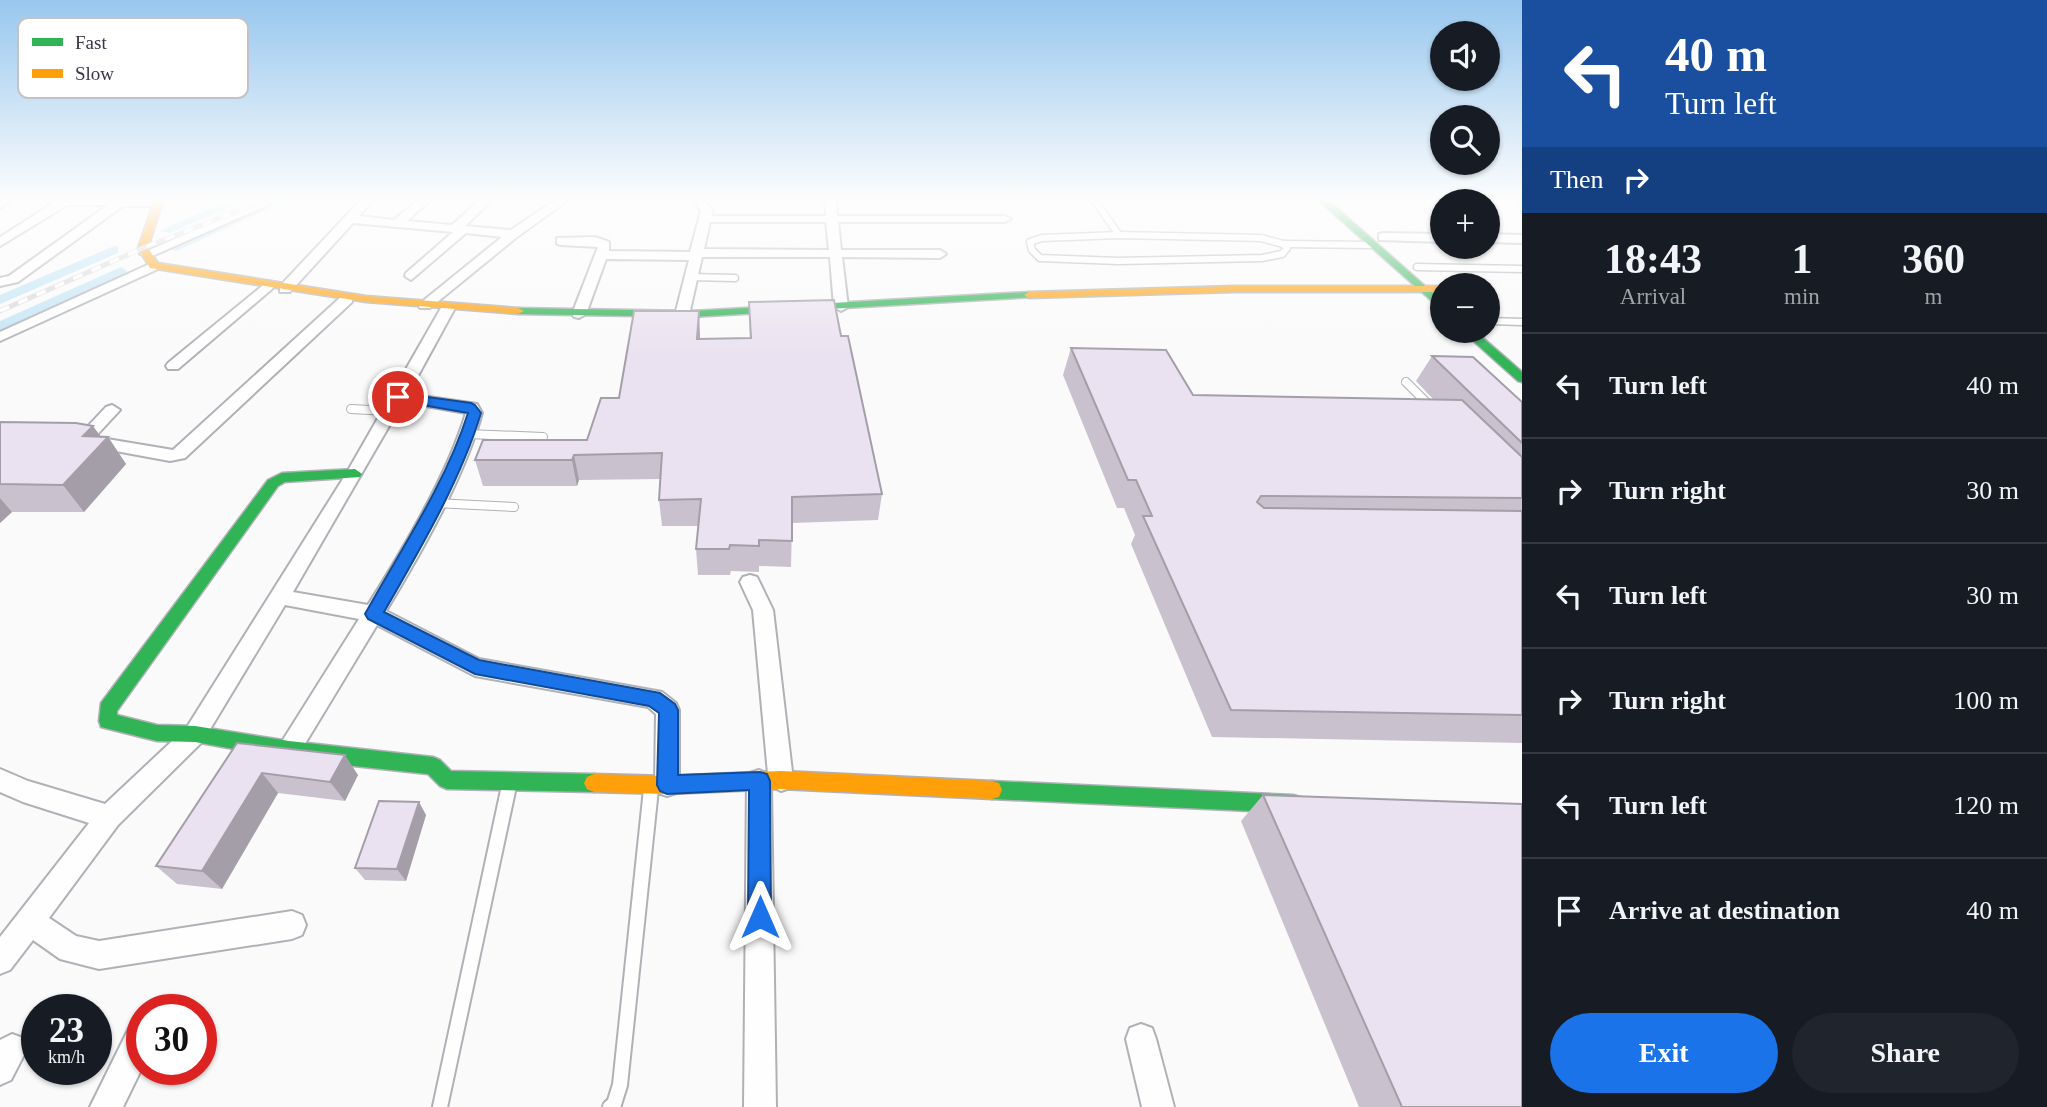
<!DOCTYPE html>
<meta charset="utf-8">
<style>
:root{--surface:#171b24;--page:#20242c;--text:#f1f3f6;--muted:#9ea1a6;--line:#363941;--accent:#1a73e8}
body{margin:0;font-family:Georgia,serif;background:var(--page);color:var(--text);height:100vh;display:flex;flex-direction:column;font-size:26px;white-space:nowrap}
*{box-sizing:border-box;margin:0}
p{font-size:23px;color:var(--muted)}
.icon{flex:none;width:38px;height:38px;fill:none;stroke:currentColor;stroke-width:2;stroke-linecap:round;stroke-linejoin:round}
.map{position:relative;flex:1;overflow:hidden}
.drawer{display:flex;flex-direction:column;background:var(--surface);width:525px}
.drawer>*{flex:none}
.banner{background:#1a4fa0;color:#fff;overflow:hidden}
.tools{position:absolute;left:1430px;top:21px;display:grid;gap:14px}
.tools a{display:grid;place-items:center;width:70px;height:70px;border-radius:50%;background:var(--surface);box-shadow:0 2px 5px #0004;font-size:35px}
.speed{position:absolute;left:21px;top:994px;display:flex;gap:14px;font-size:35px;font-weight:700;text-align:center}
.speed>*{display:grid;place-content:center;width:91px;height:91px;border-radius:50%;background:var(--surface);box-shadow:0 2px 5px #0004;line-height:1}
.speed small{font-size:18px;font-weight:400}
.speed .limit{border:10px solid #d22;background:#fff;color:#111}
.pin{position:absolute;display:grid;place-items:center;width:60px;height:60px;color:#fff;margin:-30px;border:4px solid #fff;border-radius:50%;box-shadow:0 2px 7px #0007}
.me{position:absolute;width:77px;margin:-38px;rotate:0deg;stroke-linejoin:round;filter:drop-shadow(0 0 5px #0008)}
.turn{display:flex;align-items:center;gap:24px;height:147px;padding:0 28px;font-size:32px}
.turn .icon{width:91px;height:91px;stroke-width:2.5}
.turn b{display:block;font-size:49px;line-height:60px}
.then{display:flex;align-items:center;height:66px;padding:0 28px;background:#0003;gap:14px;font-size:26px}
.eta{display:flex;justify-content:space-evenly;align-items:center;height:119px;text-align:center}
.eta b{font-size:42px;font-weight:800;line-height:49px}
.cta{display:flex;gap:14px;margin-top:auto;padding:14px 28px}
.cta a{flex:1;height:80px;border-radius:42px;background:var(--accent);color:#fff;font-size:28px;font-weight:800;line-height:80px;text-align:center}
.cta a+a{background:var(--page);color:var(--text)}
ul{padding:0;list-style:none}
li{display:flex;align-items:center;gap:21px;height:105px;padding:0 28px;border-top:2px solid var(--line)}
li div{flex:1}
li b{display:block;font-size:26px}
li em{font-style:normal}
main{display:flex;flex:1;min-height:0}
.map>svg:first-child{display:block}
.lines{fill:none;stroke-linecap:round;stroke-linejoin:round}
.canal{fill:#c1e4f6;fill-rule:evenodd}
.lane-far2-casing{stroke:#b0b1b7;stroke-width:9}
.lane-far1-casing{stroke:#b0b1b7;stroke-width:10}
.lane-casing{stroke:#b0b1b7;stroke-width:18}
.street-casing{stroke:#b0b1b7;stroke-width:4}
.fast-casing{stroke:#b0b1b7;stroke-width:3}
.slow-casing{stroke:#b0b1b7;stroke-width:3}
.lane-far2{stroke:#fefefe;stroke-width:6}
.lane-far1{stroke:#fefefe;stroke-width:8}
.lane{stroke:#fefefe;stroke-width:14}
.street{fill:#fefefe;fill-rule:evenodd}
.fast{fill:#30b455;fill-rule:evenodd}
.slow{fill:#ff9f0a;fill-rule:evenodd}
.rail-casing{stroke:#d8d8da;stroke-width:5}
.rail{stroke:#fff;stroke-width:3.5;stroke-dasharray:10;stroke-linecap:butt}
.wall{fill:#c9c2ce}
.shaded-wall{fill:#a49ea8}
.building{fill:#eae2f0;stroke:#a49ea8;stroke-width:2}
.route{fill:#1a73e8;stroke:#114b97;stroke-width:2}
.key{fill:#fff;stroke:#c3c3c7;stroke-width:2}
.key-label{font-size:19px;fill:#363745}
</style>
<main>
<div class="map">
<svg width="1522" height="1107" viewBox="0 0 1522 1107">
<rect width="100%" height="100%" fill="#fafafa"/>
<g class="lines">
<g class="canal">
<polygon points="227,201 243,201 170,233 160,231"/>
<polygon points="271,201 286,201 176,251 166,248"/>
<polygon points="114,246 118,247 118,253 0,304 0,295"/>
<polygon points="121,267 127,271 125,274 0,330 0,321"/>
</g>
<defs>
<g id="lane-far2">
<polyline points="1095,201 1119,235"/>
<polygon points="1119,235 1261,238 1283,244 1287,248 1282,254 1262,258 1118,261 1040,258 1032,250 1030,242 1042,238"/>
<polyline points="1283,244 1370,245"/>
<polyline points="1417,267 1522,269"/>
<polyline points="690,277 735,278"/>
<polyline points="1488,321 1522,322"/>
</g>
<g id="lane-far1">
<polyline points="1406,382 1431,407"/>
<polyline points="351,409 388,411"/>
<polyline points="468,434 543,437"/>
<polyline points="435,503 514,507"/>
</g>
<g id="lane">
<polyline points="440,1107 509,786"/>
<polyline points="610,1107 614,1104 620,1085 651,789"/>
</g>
<g id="street">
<polygon points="0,201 10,201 0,208"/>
<polygon points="46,201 163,201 165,203 159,206 123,206 18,282 0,286 0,278 9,276 108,205 67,205 0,246 0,237 52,204"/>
<polygon points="261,201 277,201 150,257 140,254"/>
<polygon points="360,201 372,201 359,216 394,220 417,201 429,201 407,221 452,225 479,201 491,201 465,226 511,230 554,201 567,201 517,237 430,308 420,308 418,305 502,237 466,233 411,280 405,276 406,273 453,232 353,223 290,292 280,292 280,286"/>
<path d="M 694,201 L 705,201 L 713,211 L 712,216 L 826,216 L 825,201 L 836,201 L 837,216 L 1005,216 L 1011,219 L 1005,222 L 838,222 L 841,250 L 940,250 L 946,254 L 940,258 L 842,257 L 848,307 L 841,311 L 834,307 L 830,257 L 702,257 L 689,315 L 682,319 L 675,315 L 689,260 L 606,259 L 586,314 L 579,318 L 574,317 L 572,314 L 598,247 L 561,245 L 557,244 L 557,238 L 595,237 L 609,242 L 609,251 L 690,252 L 701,211 ZM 710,222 L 826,222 L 829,250 L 704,249 Z"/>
<polygon points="1516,201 1522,201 1522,205 1518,204"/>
<polygon points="1383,233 1442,234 1442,242 1379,240 1379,234"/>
<polygon points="1488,234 1522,235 1522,243 1488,242"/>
<polygon points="154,262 160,266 158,269 0,341 0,332"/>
<polygon points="267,282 274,286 272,289 178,369 168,369 166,366 168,363"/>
<polygon points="347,295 352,296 352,302 185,458 170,461 83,445 75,440 106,407 112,405 120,410 95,437 173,450 342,296"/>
<path d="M 448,304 L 455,308 L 408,394 L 477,404 L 482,413 C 464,478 421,553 386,611 L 479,659 L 662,692 L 676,703 L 679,710 L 679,785 L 676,793 L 667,796 L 658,793 L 655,785 L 656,714 L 648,707 L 475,676 L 377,625 L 297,757 L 289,760 L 281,757 L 277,750 L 281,743 L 359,619 L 285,605 L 203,741 L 118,825 L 49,918 L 76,936 L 99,941 L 292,911 L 302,915 L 306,925 L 302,935 L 292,939 L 99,969 L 60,959 L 33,940 L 10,970 L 0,974 L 0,937 L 89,823 L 23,802 L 0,792 L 0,769 L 28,781 L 105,804 L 187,727 L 346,474 L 441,308 ZM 403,402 L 466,413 C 447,476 403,549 368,605 L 293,592 Z"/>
<polygon points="750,575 757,577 773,610 793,780 790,788 781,791 771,786 776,1107 744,1107 747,781 750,773 759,770 768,774 753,610 740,582 743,577"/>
<polygon points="142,1020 142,1068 123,1107 90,1107 131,1024"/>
<polygon points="1141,1024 1152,1028 1156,1039 1174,1107 1142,1107 1126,1039 1130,1028"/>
<polygon points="12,1034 23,1038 27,1049 11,1080 0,1085 0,1040"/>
</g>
<g id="fast">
<polygon points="1319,201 1329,201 1442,301 1442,310"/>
<polygon points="1029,292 1034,295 1033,297 691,317 518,314 512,311 518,308 691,311"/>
<polygon points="1462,331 1475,331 1522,372 1522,382 1518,381"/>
<polygon points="355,469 362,474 360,477 285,482 278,486 117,711 117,715 157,725 195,726 289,741 433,757 440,760 451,771 594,774 601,777 604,783 601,789 594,792 447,789 440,786 428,774 289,759 195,742 157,741 101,727 99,721 101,703 268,480 282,473"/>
<polygon points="992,781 1293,795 1300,797 1303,804 1300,811 1293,813 992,799 985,797 982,790 985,783"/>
</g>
<g id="slow">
<polygon points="154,201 163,201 148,248 158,263 366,296 518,308 524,311 518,314 366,302 150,268 138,248"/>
<polygon points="1234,286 1442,286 1442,292 1234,292 1029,298 1024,295 1029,292"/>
<polygon points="781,771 992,781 999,783 1002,790 999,797 992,799 781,789 667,794 594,792 587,789 584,783 587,777 594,774 667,776"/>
</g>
</defs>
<use href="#lane-far2" class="lane-far2-casing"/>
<use href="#lane-far1" class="lane-far1-casing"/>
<use href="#lane" class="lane-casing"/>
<use href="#street" class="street-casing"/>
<use href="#fast" class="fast-casing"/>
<use href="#slow" class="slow-casing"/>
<use href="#lane-far2" class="lane-far2"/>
<use href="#lane-far1" class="lane-far1"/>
<use href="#lane" class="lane"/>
<use href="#street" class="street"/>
<use href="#fast" class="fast"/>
<use href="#slow" class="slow"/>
<defs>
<polyline id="rail" points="0,311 143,248 263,201"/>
</defs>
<use href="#rail" class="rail-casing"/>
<use href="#rail" class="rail"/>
</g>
<g class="wall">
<polygon points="749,302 841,336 882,494 878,520 792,523 791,567 759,566 759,572 731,571 730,575 698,575 696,549 698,526 662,526 659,500 660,479 579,480 577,486 483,486 475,460 587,440 619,398 700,335 700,339 750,338"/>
<polygon points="1071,348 1193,395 1434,400 1416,381 1432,356 1522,402 1522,743 1212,737 1131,544 1135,535 1124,508 1117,508 1063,375"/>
<polygon points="0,422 100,437 108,437 126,464 84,512 12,512 0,523"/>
<polygon points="237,743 358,775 345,801 278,793 222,889 177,884 156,866"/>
<polygon points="1263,795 1522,1107 1359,1107 1241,821"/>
<polygon points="426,815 406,881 365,880 355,868"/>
</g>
<g class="shaded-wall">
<polygon points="699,311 700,335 698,364 697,339"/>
<polygon points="93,426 104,441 108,437 126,464 84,512 63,485 83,436"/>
<polygon points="574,455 579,480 577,486 572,460"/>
<polygon points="0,498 12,512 0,523"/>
<polygon points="345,755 358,775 345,801 330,782"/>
<polygon points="262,773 278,793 222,889 202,871"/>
<polygon points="419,802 426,815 406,881 397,869"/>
</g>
<g class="building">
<polygon points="834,300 841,336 848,336 882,494 792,497 792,541 759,540 759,546 730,545 729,549 696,549 701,499 659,500 662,453 574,455 572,460 475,460 483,440 587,440 601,398 619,398 634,311 699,311 697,339 751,338 749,302"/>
<polygon points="1071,348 1166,350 1193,395 1462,400 1522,457 1522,498 1261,496 1257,502 1264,508 1522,511 1522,715 1231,710 1143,516 1152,516 1136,480 1128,480"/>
<polygon points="1432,356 1473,357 1522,402 1522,443"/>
<polygon points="0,422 76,423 93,426 83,436 108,437 63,485 0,484"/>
<polygon points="237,743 345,755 330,782 262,773 202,871 156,866"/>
<polygon points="1263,795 1522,804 1522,1107 1402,1107"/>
<polygon points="379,801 419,802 397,869 355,868"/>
</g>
<linearGradient id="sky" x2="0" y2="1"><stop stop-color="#98c7ee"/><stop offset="0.56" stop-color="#fdfdfd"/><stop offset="1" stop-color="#fdfdfd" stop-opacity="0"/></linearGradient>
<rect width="1522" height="356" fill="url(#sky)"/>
<path class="route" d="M 398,393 L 471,403 L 475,405 L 481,413 C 461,480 419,551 384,612 L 479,660 L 660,693 L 675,704 L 678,710 L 678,775 L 760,772 L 767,774 L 770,781 L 771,917 L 768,925 L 760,928 L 752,925 L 748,917 L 749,790 L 667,794 L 660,791 L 657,785 L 659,713 L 649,706 L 475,674 L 368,619 L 365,614 C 401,549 445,485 468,413 L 394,400 L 392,397 Z"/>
<rect x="18" y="18" width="230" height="80" rx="10" class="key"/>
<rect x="32" y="38" width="31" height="8" fill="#30b455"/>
<rect x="32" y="69" width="31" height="9" fill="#ff9f0a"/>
<g class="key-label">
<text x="75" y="49">Fast</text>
<text x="75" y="80">Slow</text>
</g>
</svg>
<div class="tools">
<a><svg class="icon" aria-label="sound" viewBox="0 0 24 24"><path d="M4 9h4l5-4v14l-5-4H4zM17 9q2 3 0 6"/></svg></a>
<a><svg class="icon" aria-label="search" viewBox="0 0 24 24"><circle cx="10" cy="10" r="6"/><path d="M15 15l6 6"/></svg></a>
<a>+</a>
<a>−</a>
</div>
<div class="speed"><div>23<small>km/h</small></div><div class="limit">30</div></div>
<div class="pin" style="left:398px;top:397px;background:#d93025"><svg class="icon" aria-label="arrive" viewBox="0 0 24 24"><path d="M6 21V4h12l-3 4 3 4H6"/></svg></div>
<svg class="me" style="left:760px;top:917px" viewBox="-20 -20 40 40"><path d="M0-17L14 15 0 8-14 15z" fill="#1a73e8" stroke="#fff" stroke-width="4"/></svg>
</div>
<section class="drawer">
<div class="banner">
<div class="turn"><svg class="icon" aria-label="left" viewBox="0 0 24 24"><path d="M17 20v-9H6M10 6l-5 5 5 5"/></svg><div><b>40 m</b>Turn left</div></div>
<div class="then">Then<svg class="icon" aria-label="right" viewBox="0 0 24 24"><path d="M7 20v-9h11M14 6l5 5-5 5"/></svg></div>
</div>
<div class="eta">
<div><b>18:43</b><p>Arrival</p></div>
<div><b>1</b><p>min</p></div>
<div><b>360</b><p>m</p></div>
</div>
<ul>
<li><svg class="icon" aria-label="left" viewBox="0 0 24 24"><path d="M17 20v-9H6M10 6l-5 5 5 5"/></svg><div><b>Turn left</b></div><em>40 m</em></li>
<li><svg class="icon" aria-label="right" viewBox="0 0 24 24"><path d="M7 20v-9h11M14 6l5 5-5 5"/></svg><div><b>Turn right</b></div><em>30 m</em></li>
<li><svg class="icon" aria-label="left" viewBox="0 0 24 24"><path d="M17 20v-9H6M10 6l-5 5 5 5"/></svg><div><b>Turn left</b></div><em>30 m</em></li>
<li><svg class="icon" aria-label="right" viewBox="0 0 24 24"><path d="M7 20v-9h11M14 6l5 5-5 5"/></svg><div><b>Turn right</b></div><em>100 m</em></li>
<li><svg class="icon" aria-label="left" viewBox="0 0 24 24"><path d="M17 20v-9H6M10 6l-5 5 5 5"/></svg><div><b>Turn left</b></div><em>120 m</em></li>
<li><svg class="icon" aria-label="arrive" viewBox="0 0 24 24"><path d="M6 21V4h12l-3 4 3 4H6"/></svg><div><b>Arrive at destination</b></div><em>40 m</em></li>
</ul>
<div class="cta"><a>Exit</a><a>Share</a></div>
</section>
</main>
